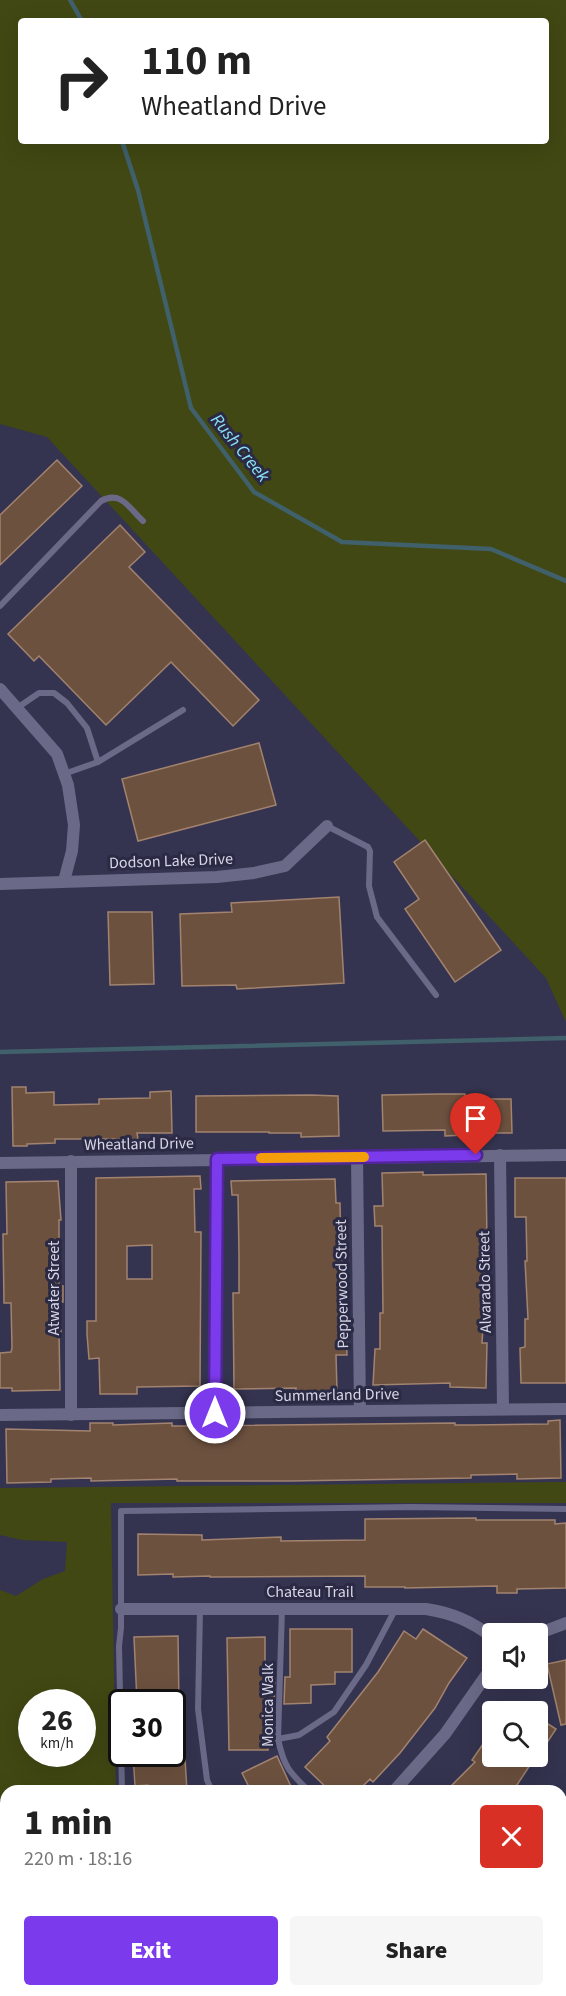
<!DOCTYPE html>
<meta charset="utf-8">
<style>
:root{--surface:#fff;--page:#f6f6f6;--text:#222;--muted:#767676;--accent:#7c3aed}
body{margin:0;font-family:"Source Sans 3",sans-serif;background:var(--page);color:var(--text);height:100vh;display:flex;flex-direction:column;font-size:22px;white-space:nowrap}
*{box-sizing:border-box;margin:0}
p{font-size:20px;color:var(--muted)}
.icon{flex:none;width:33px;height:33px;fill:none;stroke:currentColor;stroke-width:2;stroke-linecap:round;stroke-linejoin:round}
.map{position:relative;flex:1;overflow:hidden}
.details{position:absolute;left:0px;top:1785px;width:567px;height:212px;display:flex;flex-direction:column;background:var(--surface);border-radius:18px 18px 0 0;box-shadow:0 6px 24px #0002}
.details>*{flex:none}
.banner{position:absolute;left:18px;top:18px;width:531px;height:126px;border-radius:6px;box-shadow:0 6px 24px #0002;background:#fff;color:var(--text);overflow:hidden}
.controls{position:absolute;left:482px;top:1623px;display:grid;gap:12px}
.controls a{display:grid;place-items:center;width:66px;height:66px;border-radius:6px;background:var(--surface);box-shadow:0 6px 24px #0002;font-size:30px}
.speed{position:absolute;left:18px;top:1689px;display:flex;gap:12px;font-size:30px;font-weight:700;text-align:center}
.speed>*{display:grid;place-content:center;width:78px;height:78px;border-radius:50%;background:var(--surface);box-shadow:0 6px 24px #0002;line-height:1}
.speed small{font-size:15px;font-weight:400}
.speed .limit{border:3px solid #111;border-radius:9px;background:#fff;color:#111}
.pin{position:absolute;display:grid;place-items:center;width:51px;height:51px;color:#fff;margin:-62px -26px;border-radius:50% 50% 50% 0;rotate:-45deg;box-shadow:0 0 6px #0007}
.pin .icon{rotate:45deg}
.me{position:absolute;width:66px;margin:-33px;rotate:0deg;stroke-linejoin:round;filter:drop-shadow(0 0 4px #0008)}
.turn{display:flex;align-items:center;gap:21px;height:126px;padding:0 24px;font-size:27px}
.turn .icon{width:78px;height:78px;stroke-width:2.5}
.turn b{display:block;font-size:42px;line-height:51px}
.round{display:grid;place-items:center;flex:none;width:63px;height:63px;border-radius:6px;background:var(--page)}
.headline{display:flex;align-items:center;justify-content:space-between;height:102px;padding:0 24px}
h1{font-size:36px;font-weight:800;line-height:45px}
.cta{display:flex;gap:12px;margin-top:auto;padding:12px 24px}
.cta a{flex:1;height:69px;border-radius:6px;background:var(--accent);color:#fff;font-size:24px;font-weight:800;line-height:69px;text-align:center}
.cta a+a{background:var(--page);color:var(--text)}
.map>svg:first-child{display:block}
.green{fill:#414813;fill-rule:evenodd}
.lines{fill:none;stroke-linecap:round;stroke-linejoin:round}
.stream{stroke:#40606c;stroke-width:4.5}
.building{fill:#6d513f;stroke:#a2836f;stroke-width:1.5;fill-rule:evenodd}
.service{stroke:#6a6a88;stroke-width:6}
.minor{stroke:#6a6a88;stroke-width:12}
.route-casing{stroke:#51269a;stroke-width:15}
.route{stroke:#7c3aed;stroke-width:10}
.slow{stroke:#f59e0b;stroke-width:10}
.labels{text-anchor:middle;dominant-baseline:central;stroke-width:6;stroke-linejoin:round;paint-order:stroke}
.street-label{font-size:16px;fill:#d6d6e7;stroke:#2b2a45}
.water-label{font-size:18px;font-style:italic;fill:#89e2f7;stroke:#2b2a45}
</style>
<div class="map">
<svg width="566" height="1996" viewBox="0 0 566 1996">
<rect width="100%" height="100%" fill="#353450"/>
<g class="green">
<path d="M 0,0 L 566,0 L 566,1022 L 546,978 L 47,437 L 0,424 ZM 21,21 L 546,21 L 546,141 L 21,141 Z"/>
<path d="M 566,1482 L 566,1503 L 111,1503 L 116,1791 L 6,1791 L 6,1846 L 0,1847 L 0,1590 L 16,1596 L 43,1579 L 65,1571 L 67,1542 L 22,1540 L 0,1535 L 0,1488 ZM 82,1702 L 82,1754 L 32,1754 L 32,1702 Z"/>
</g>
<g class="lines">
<g class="stream">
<polyline points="70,0 82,21"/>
<polyline points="122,141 138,190 191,408 254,492 342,542 491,549 566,581"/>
<polyline points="0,1052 566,1038"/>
</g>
</g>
<g class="building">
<polygon points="57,460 82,486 0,565 0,515"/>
<polygon points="120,525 145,552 129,567 259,700 233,726 171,662 106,725 39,656 34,661 8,634"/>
<polygon points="259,743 276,805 138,841 122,779"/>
<polygon points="425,840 501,950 455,982 405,909 419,899 394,862"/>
<polygon points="339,897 344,983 237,989 236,985 182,986 180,914 232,912 231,903"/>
<polygon points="108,912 152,912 154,984 110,985"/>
<polygon points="12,1087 26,1087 26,1093 54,1092 54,1105 99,1104 99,1099 150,1098 150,1092 171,1091 172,1133 137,1133 138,1139 55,1139 55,1143 27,1144 27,1146 13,1146"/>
<polygon points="441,1094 465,1094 465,1135 445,1136 445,1130 383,1131 382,1095"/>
<polygon points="310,1095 338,1096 339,1136 301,1137 301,1133 269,1133 269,1132 196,1132 196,1096"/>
<polygon points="490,1099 511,1099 512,1133 491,1133"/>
<polygon points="423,1172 423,1175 486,1174 487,1242 484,1242 485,1298 482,1343 487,1343 486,1388 450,1387 450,1383 373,1385 375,1349 380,1349 380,1313 383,1313 382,1226 375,1226 374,1206 383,1206 382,1173"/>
<path d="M 200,1176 L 201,1189 L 194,1189 L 195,1232 L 201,1232 L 200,1386 L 137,1387 L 137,1394 L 100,1394 L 99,1358 L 89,1359 L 87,1334 L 87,1321 L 96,1321 L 96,1178 ZM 152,1245 L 152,1279 L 127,1279 L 127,1246 Z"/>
<polygon points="515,1178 566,1178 566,1383 521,1383 520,1348 525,1347 525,1319 528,1319 525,1261 527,1261 526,1217 515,1217"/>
<polygon points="335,1179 336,1203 340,1203 341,1260 344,1260 345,1272 341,1272 342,1317 348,1317 348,1329 346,1329 347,1355 336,1355 337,1391 296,1392 296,1388 234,1389 233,1293 239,1293 239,1255 238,1195 232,1195 231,1181"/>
<polygon points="58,1181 61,1220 59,1220 59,1245 58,1245 59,1286 63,1286 63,1302 60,1302 61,1332 59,1332 60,1390 12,1391 12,1388 0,1388 0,1353 11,1352 12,1348 11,1303 4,1303 3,1234 7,1234 6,1182"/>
<polygon points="560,1420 561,1478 517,1479 517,1474 471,1475 471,1478 290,1481 177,1481 177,1479 91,1481 91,1478 51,1479 51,1482 7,1483 6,1429 90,1431 90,1423 113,1423 113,1425 172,1423 172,1426 187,1426 455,1423 455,1425 471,1425 548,1424 548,1421"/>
<polygon points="476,1518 476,1520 555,1520 555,1524 566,1523 566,1588 517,1589 517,1593 497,1593 497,1586 405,1588 405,1587 365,1587 365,1576 210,1577 210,1576 173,1577 173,1574 138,1575 138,1534 202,1535 202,1540 281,1537 281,1541 365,1540 365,1519"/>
<polygon points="290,1629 352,1629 352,1672 335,1672 335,1684 311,1685 311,1703 284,1704 285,1677 290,1677"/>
<polygon points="423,1629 467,1658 449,1683 435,1708 400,1753 373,1782 370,1779 358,1791 330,1791 305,1767 330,1741 327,1737 378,1672 404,1631 416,1639"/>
<polygon points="178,1636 179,1702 137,1702 134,1637"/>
<polygon points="265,1637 265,1677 275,1677 274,1704 268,1704 268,1731 263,1726 268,1737 268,1750 229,1750 227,1638"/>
<polygon points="566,1660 566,1724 561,1725 547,1664"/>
<polygon points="537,1717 556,1729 537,1758"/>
<polygon points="492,1731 492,1756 536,1756 513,1791 446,1791 475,1762 472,1760"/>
<polygon points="133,1754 180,1754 180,1759 185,1759 187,1791 148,1791 148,1785 135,1786"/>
<polygon points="277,1756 293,1791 251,1791 242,1773"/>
</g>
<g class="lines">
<g class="service">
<path d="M 0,606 L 101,501 C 121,490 129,508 143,521"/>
<polyline points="17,708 39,693 54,693 67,703 87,728 98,762"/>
<polyline points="64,774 98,762 183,710"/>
<polyline points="327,826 368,847 370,851 369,886 377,917 436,995"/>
<path d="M 282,1609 L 278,1739 C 284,1767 289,1772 309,1791"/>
<polyline points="200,1610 198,1709 207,1780 212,1791"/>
<polyline points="278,1739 299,1735 334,1712 366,1665 395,1610"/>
<polyline points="122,1791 119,1646 121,1628 121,1511 411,1507 566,1509"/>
<polyline points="0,1856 6,1855"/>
</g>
<g class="minor">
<polyline points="0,689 57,754 68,785 74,825 72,851 64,881"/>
<polyline points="0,884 217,877 254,873 285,866 327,826"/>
<polyline points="500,1155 503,1409"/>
<polyline points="357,1157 360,1411"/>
<polyline points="71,1161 71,1415"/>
<polyline points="0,1163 566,1155"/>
<polyline points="215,1413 217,1159"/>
<polyline points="0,1415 566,1409"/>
<path d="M 121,1609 L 426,1609 C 452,1613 471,1621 492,1637"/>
<polyline points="537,1634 566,1623"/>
<polyline points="394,1791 445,1734 492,1667"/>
<polyline points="0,1946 6,1944"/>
</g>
</g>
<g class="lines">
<defs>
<polyline id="route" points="215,1413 217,1159 476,1155"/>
</defs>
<use href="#route" class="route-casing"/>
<use href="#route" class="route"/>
<polyline class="slow" points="261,1158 364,1157"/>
</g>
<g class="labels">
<g class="street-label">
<text transform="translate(171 861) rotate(-2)">Dodson Lake Drive</text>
<text transform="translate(139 1144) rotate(-1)">Wheatland Drive</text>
<text transform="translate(485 1282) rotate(-91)">Alvarado Street</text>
<text transform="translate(342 1284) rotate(-91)">Pepperwood Street</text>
<text transform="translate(54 1288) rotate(-90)">Atwater Street</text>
<text transform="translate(337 1395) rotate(-1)">Summerland Drive</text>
<text x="310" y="1592">Chateau Trail</text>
<text transform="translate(268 1705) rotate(-90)">Monica Walk</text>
</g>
<g class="water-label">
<text transform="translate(240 448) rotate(51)">Rush Creek</text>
</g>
</g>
</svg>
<div class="controls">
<a><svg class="icon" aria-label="sound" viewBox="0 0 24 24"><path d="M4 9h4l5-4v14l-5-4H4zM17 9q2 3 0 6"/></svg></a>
<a><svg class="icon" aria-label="search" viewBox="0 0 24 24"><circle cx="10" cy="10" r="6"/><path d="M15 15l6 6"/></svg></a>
</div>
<div class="speed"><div>26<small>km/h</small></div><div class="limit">30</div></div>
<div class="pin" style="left:476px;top:1155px;background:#d93025"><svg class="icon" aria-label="arrive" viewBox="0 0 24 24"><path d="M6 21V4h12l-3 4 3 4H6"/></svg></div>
<svg class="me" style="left:215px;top:1413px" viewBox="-20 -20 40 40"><circle r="17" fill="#7c3aed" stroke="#fff" stroke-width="3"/><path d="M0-11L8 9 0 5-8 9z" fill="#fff"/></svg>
<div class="banner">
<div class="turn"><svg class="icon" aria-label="right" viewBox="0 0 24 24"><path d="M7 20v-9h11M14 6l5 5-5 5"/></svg><div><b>110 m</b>Wheatland Drive</div></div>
</div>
<section class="details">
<div class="headline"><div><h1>1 min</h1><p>220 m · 18:16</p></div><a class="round" style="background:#d93025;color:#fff"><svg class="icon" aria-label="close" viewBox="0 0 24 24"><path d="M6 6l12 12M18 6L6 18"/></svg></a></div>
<div class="cta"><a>Exit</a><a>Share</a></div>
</section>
</div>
